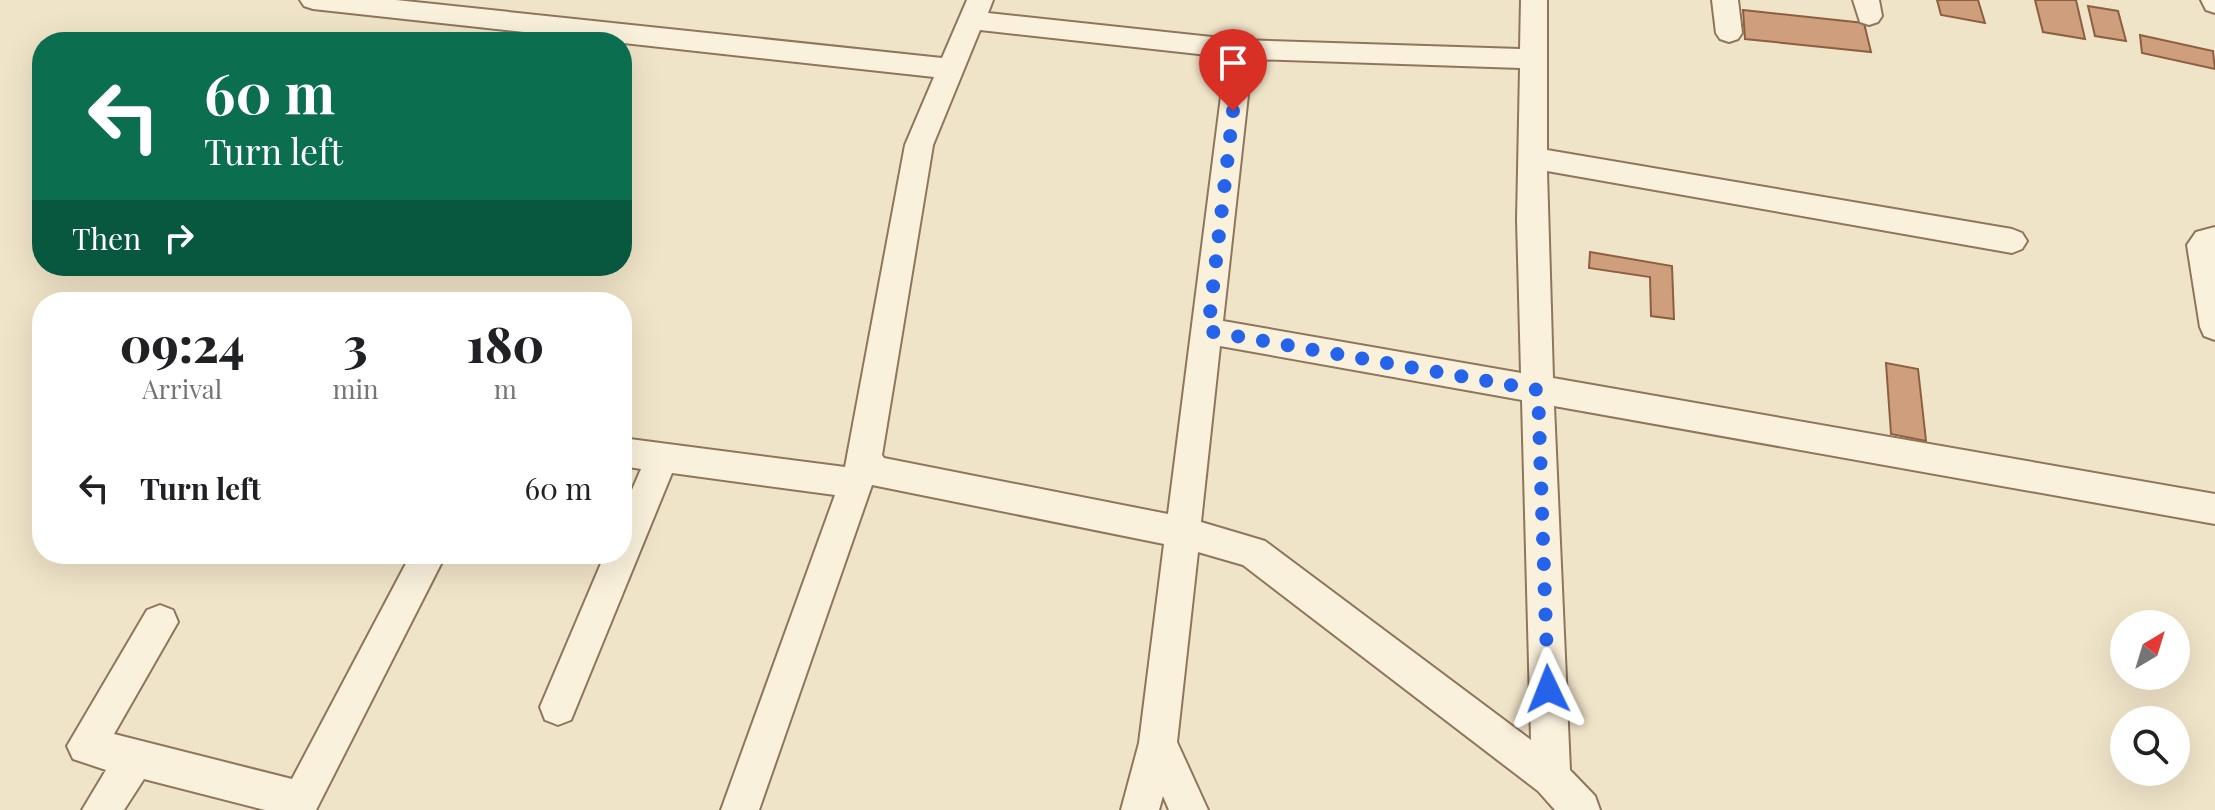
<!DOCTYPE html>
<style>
:root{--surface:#fff;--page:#f2f2f2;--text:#202124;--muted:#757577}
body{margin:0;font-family:"Playfair Display",serif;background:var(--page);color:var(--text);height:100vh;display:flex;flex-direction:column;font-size:30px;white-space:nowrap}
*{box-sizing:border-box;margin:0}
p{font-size:26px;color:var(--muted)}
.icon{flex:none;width:44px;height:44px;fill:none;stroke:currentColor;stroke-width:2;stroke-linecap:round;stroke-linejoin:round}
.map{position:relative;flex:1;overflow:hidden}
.drawer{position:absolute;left:32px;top:292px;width:600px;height:272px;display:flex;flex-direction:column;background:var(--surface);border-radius:32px;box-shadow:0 8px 32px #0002}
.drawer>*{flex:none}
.banner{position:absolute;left:32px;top:32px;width:600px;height:244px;border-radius:32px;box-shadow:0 8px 32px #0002;background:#0b6e4f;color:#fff;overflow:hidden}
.needle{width:52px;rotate:38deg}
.fabs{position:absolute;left:2110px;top:610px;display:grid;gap:16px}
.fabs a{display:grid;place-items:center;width:80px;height:80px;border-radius:50%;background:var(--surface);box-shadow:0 8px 32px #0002;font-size:40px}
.pin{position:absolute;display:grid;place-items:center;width:68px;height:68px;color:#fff;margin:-82px -34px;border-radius:50% 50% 50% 0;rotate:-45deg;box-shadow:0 0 8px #0007}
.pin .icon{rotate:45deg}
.me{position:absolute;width:88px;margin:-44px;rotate:358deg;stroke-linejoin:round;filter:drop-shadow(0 0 6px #0008)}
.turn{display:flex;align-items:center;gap:28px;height:168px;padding:0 40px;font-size:36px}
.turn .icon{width:104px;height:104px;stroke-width:2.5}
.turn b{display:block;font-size:56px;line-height:68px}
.then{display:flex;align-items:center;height:76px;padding:0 40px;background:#0003;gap:16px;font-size:30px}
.eta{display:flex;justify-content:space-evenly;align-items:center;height:136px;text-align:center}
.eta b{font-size:48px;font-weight:800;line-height:56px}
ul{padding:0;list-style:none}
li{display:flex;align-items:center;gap:24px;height:120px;padding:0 40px}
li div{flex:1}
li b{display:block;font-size:30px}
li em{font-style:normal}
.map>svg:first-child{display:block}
.building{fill:#cf9f7d;stroke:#8d5f41;stroke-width:2}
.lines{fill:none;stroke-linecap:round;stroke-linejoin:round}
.street-casing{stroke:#8d765c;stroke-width:4}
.street{fill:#faf1dc;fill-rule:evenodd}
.route{stroke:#2563eb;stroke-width:14;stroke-dasharray:0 25.2}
</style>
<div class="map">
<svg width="2215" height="810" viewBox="0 0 2215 810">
<rect width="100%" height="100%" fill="#f0e4c8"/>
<g class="building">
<polygon points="1937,0 1978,0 1985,23 1941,15"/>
<polygon points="2035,0 2076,0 2085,39 2043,32"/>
<polygon points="2088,6 2118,11 2126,41 2095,36"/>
<polygon points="1743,10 1864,23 1871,52 1745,39"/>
<polygon points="2140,35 2213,51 2215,69 2142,53"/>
<polygon points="1590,252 1672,266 1674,319 1651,316 1650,277 1589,268"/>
<polygon points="1886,363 1918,369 1926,441 1891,434"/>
</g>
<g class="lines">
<defs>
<g id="street">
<path d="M 300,0 L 396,0 L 942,58 L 967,0 L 993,0 L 988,13 L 1240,40 L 1520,49 L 1521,0 L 1547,0 L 1547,150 L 2012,229 L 2022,233 L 2027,241 L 2022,249 L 2012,253 L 1547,171 L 1553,378 L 2215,494 L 2215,524 L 1554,406 L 1570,770 L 1595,796 L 1600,810 L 1555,810 L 1538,791 L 1243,565 L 1198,552 L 1177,742 L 1208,810 L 1169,810 L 1163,796 L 1159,810 L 1121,810 L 1139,743 L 1164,544 L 872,485 L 759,810 L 721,810 L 835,495 L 672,473 L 571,720 L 558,725 L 545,720 L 540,707 L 605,554 L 622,554 L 622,513 L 641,469 L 622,466 L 622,438 L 845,467 L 905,145 L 934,77 L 313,9 L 304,6 ZM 980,30 L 1226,57 L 1168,514 L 884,458 L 882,455 L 933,145 ZM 1252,59 L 1520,68 L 1517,220 L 1521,373 L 1223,321 ZM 1220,346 L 1522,400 L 1531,740 L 1265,541 L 1201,522 Z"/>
<polygon points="1712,0 1738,0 1742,33 1738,39 1729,42 1720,39 1716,33"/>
<polygon points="1853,0 1879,0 1882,16 1878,22 1869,25 1860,22"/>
<polygon points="2201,0 2215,0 2215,13 2206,10"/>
<polygon points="2215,227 2215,340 2204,336 2200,327 2187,245 2196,232"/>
<polygon points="411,554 446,554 316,810 265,810 144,779 124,810 82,810 106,770 73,759 67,746 147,610 160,605 173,610 178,622 114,734 292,779"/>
</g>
</defs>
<use href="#street" class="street-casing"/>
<use href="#street" class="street"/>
</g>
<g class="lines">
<polyline class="route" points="1233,111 1208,331 1538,390 1548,689"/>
</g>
</svg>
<div class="fabs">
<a><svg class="needle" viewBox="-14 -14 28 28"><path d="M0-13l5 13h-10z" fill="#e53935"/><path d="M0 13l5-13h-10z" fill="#757577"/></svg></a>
<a><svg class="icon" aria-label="search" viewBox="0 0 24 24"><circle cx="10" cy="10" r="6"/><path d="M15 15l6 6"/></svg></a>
</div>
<div class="pin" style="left:1233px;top:111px;background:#d93025"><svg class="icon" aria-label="arrive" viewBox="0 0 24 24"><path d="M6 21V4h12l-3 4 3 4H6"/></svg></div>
<svg class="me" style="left:1548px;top:689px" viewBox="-20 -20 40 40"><path d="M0-17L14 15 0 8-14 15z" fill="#2563eb" stroke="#fff" stroke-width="4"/></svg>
<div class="banner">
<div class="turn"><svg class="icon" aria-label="left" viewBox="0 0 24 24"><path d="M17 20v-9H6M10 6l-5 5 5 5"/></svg><div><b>60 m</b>Turn left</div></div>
<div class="then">Then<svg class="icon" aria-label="right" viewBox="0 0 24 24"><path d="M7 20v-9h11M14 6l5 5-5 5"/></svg></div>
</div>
<section class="drawer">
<div class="eta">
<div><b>09:24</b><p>Arrival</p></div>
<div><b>3</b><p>min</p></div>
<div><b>180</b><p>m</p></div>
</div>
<ul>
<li><svg class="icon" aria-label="left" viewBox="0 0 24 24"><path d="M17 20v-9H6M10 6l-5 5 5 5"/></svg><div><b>Turn left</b></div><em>60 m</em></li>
</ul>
</section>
</div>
